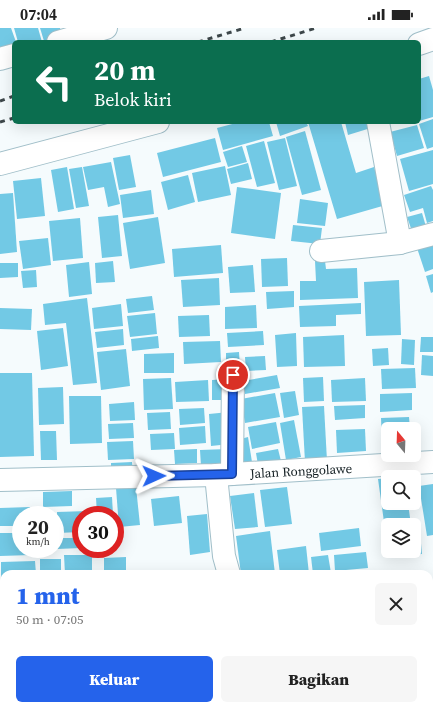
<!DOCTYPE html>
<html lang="id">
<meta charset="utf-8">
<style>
:root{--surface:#fff;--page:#f6f6f6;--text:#222;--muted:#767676;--accent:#2563eb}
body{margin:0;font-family:"Source Serif 4",serif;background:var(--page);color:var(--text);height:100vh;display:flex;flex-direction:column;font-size:15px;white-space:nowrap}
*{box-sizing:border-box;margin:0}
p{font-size:13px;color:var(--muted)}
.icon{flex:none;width:22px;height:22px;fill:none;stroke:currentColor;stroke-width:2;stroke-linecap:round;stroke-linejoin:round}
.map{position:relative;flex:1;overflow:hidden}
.sheet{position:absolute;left:0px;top:542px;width:433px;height:140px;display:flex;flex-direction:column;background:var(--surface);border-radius:12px 12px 0 0;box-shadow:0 4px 16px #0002}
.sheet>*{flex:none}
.guide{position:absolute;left:12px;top:12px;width:409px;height:84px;border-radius:6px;box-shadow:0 4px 16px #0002;background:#0b6e4f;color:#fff;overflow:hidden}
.needle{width:26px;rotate:341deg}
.buttons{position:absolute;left:381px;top:394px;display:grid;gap:8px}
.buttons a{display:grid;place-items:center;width:40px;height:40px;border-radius:6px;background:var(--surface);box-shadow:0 4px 16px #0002;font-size:20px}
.speed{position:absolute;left:12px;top:478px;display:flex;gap:8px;font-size:20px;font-weight:700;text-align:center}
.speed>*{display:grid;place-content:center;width:52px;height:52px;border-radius:50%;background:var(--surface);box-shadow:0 4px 16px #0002;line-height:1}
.speed small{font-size:10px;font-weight:400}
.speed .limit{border:6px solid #d22;background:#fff;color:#111}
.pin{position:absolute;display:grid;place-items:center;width:34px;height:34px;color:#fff;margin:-17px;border:2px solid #fff;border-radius:50%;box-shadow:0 1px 4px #0007}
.me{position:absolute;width:44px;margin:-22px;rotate:89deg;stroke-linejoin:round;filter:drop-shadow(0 0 3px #0008)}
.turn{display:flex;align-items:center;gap:14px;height:84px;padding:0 16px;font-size:18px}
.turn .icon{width:52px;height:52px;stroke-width:2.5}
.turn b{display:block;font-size:28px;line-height:34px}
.round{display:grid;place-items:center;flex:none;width:42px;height:42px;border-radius:6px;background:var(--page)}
.head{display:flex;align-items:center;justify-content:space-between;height:68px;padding:0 16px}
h1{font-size:24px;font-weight:800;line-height:30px;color:var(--accent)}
.button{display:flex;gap:8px;margin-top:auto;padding:8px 16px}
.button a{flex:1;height:46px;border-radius:6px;background:var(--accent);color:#fff;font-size:16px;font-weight:800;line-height:46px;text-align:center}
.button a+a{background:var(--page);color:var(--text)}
.status{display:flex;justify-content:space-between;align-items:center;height:28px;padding:0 20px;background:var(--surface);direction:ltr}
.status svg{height:11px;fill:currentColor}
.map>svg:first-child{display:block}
.building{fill:#72c9e5}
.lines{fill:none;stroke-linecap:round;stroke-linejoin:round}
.minor-casing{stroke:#a1bfc9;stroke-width:24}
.minor{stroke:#fff;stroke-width:22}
.rail{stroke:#3d474a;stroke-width:3;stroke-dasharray:5 5;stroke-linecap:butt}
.route-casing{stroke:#184099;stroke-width:10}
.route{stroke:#2563eb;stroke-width:7}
.labels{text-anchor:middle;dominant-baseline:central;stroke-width:3;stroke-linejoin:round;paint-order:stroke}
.street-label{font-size:13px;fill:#121d21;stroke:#fff}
</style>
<div class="status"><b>07:04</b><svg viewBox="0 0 49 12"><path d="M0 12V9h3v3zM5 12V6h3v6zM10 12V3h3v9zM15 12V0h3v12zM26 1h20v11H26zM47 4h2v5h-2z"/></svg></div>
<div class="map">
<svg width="433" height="682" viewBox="0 0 433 682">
<rect width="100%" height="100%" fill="#f5fbfd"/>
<g class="building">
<polygon points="0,0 11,0 16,14 14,14 14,22 0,27"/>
<polygon points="14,0 38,0 42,14 18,14"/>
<polygon points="40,0 60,0 62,7 44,13"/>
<polygon points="429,48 433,62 433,89 419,93 419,51"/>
<polygon points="433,91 433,119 427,121 419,96"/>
<polygon points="240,94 269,94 273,108 223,122 217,100"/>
<polygon points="276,94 306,94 308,98 280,108"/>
<polygon points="308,94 341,94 356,145 374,139 386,177 337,191"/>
<polygon points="345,94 372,94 374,99 348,107"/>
<polygon points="417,97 424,120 397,128 390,104"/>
<polygon points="305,103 321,162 302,167 286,109"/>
<polygon points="215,110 221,134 163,149 157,125"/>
<polygon points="285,110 297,158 279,162 267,114"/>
<polygon points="264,113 275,155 257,159 246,118"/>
<polygon points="242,118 247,134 228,139 223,124"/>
<polygon points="433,122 433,156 409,163 400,131"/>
<polygon points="130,127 136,159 119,162 113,130"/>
<polygon points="111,134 120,176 108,179 104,159 88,162 83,139"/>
<polygon points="248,135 252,151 231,156 227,141"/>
<polygon points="225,138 231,167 198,174 192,145"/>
<polygon points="67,139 74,181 58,184 51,142"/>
<polygon points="82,139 89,178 76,180 69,141"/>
<polygon points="188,147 195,174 168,182 161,154"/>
<polygon points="41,150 45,188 17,191 13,153"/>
<polygon points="431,158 433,162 433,193 427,195 423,180 410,184 404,167"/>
<polygon points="237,159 281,165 275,211 231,205"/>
<polygon points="151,162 154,186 123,190 120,167"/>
<polygon points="13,165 17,224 0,226 0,166"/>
<polygon points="300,171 328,175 325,198 297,195"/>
<polygon points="422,185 427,202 413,206 407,189"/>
<polygon points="118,187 122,228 102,230 98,189"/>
<polygon points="158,189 165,235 130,241 123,195"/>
<polygon points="80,190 83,230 53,233 49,193"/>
<polygon points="293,197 322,200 320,216 291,213"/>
<polygon points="48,210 51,237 23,241 19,213"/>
<polygon points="433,212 433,241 425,244 416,217"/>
<polygon points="221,217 223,245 174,249 172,221"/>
<polygon points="287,230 288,258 262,259 261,231"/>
<polygon points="113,233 115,254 96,255 95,235"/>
<polygon points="315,233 325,233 326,241 357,240 358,270 300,272 300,253 316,253"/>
<polygon points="89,234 92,266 69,269 66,237"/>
<polygon points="0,235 18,235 18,249 0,250"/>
<polygon points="253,237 255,264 230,265 228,239"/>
<polygon points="36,242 37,259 23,260 21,243"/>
<polygon points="433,246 433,264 431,265 426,248"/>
<polygon points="219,250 220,277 183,279 181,252"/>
<polygon points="399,252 401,307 366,308 364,254"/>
<polygon points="294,263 294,279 267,281 266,264"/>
<polygon points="152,268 154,282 128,285 126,271"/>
<polygon points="87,270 97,355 73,357 66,295 45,297 43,276"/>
<polygon points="361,275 361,286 336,287 336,298 300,299 299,278"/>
<polygon points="121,276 123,298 94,301 92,280"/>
<polygon points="256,277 257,300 225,301 225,279"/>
<polygon points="0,280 32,281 31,302 0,301"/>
<polygon points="155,285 157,306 130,309 127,288"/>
<polygon points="209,287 210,308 179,309 178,288"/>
<polygon points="63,300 68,338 41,342 37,303"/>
<polygon points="123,301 124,317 97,320 95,304"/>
<polygon points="263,303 264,317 228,319 227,305"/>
<polygon points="296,305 297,338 277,339 275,307"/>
<polygon points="344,307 345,338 304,339 303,309"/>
<polygon points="158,308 159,320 132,323 131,311"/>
<polygon points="421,309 433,309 433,324 420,324"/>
<polygon points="402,311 415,312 414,337 401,336"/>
<polygon points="220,313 221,334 184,336 183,314"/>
<polygon points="388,320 389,337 373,338 372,321"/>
<polygon points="126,321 130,358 101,362 97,324"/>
<polygon points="239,324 240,340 226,341 226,325"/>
<polygon points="174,325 174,345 144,345 144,326"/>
<polygon points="422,327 433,328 433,348 421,347"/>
<polygon points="265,328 266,342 246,343 245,329"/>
<polygon points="415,340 416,360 382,361 381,341"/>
<polygon points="0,345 32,345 34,428 0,429"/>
<polygon points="277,347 280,360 245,366 243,353"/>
<polygon points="323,349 324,373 304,374 303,350"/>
<polygon points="171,350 173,381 144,382 143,351"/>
<polygon points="365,350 366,373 332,374 331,352"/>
<polygon points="227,351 228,372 212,372 212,352"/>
<polygon points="208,352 209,373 176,374 175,354"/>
<polygon points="63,359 64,396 39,397 38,360"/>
<polygon points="295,363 299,387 284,390 280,365"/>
<polygon points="275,365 280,389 245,395 241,371"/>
<polygon points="412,365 412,382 380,384 380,366"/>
<polygon points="69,368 101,368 102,415 70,416"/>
<polygon points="134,374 135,392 110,393 109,376"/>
<polygon points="365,377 365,390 335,392 334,378"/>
<polygon points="324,378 327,433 305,434 302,379"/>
<polygon points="204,380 205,395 180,397 179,381"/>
<polygon points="170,384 171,401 148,402 147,385"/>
<polygon points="229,384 230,416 211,418 209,386"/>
<polygon points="409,389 410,401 388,401 388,411 382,412 381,390"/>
<polygon points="294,392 301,429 286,432 280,395"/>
<polygon points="276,394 280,415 252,421 248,399"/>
<polygon points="133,395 134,410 109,411 108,396"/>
<polygon points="205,398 206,415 180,417 179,400"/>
<polygon points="365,401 366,423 337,425 336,402"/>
<polygon points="40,403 56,403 57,432 41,432"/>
<polygon points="174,405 175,421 151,422 150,406"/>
<polygon points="248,409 252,434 241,436 237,412"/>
<polygon points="133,413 134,431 108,432 107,414"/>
<polygon points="197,421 197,435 175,436 174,422"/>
<polygon points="228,421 229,437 201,438 200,422"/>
<polygon points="278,421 281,433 258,437 256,425"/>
<polygon points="132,434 133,446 111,447 111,435"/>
<polygon points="388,450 388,475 408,475 411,497 388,497 388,501 385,501 378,451"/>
<polygon points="433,456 433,507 427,508 419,458"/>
<polygon points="136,459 140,497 119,499 116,460"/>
<polygon points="287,459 292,496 265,499 260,462"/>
<polygon points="72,463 72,478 43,479 43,464"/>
<polygon points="254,465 258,499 235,501 230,468"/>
<polygon points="179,468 182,495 154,498 151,471"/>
<polygon points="112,469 113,487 97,487 96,470"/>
<polygon points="30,479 31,487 21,487 21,498 0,498 0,480"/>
<polygon points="88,483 88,487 81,487 81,504 57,505 57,484"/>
<polygon points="207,486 210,524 190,527 187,488"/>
<polygon points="359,500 361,518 321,523 319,505"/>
<polygon points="270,503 275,546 241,546 236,508"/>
<polygon points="0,505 21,505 21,521 31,521 31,527 0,528"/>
<polygon points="414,505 420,505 422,526 387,529 387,523 414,523"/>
<polygon points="386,508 388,508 388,523 387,523"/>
<polygon points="57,510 81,510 81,520 57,521"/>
<polygon points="306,518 309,546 280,546 277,522"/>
<polygon points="366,524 368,540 335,543 334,527"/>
<polygon points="64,527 92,527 92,546 65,546"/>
<polygon points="328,527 331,545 313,546 311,529"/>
<polygon points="126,529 126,546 104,546 104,530"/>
<rect x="40" y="531" width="21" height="15"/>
<polygon points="35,533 36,546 4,546 4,554 1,554 1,534"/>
<polygon points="414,543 414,546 395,546 395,545"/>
<polygon points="4,560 4,582 0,582 0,561"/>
<rect x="0" y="589" width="4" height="28"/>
<polygon points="433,618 433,644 429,645 429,619"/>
<polygon points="4,622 4,647 0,647 0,623"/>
<polygon points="1,652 4,652 4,677 2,677"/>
<rect x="51" y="678" width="39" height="4"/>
<polygon points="141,678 141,682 123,682 122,679"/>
<rect x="189" y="678" width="27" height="4"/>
<polygon points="268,678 309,678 310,682 268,682"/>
<polygon points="317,678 340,678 340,682 318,682"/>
<polygon points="344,678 368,678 368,682 345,682"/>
<rect x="147" y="679" width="31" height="3"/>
</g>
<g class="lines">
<defs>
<g id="minor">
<polyline points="58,14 106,0"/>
<polyline points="419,16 433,11"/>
<polyline points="0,31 14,27"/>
<polyline points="378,94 400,215 433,206"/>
<polyline points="0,136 158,94"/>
<polyline points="321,223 400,215"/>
<polyline points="232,446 233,347"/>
<polyline points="216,447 224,528 229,546"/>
<polyline points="0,452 216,447 433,434"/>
<polyline points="243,682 243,678"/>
</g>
</defs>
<use href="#minor" class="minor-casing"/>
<use href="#minor" class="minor"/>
<g class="rail">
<polyline points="198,14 245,0"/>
<polyline points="271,14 316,0"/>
<polyline points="0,73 14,68"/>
<polyline points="0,94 14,90"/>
</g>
</g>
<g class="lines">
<defs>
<polyline id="route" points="154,448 232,446 233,347"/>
</defs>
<use href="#route" class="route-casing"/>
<use href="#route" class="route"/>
</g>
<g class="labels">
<g class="street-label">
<text transform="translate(301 443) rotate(-3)">Jalan Ronggolawe</text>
</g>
</g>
</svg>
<div class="buttons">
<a><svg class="needle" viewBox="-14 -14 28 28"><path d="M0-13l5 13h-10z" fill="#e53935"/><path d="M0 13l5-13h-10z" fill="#767676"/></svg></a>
<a><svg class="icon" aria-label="search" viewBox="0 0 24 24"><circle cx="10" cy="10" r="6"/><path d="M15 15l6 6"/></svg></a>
<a><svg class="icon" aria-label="layers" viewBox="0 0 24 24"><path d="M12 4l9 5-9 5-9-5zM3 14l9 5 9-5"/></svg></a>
</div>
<div class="speed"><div>20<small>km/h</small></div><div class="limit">30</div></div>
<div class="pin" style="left:233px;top:347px;background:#d93025"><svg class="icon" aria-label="arrive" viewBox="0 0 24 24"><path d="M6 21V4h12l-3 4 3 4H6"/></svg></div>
<svg class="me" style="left:154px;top:448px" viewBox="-20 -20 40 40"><path d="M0-17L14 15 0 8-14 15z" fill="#2563eb" stroke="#fff" stroke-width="4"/></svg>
<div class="guide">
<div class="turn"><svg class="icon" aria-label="left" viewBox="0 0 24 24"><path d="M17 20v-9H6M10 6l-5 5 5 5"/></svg><div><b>20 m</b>Belok kiri</div></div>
</div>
<section class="sheet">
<div class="head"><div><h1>1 mnt</h1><p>50 m · 07:05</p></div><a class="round"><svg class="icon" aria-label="close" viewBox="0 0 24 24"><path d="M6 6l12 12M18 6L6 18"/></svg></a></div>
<div class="button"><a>Keluar</a><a>Bagikan</a></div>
</section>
</div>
